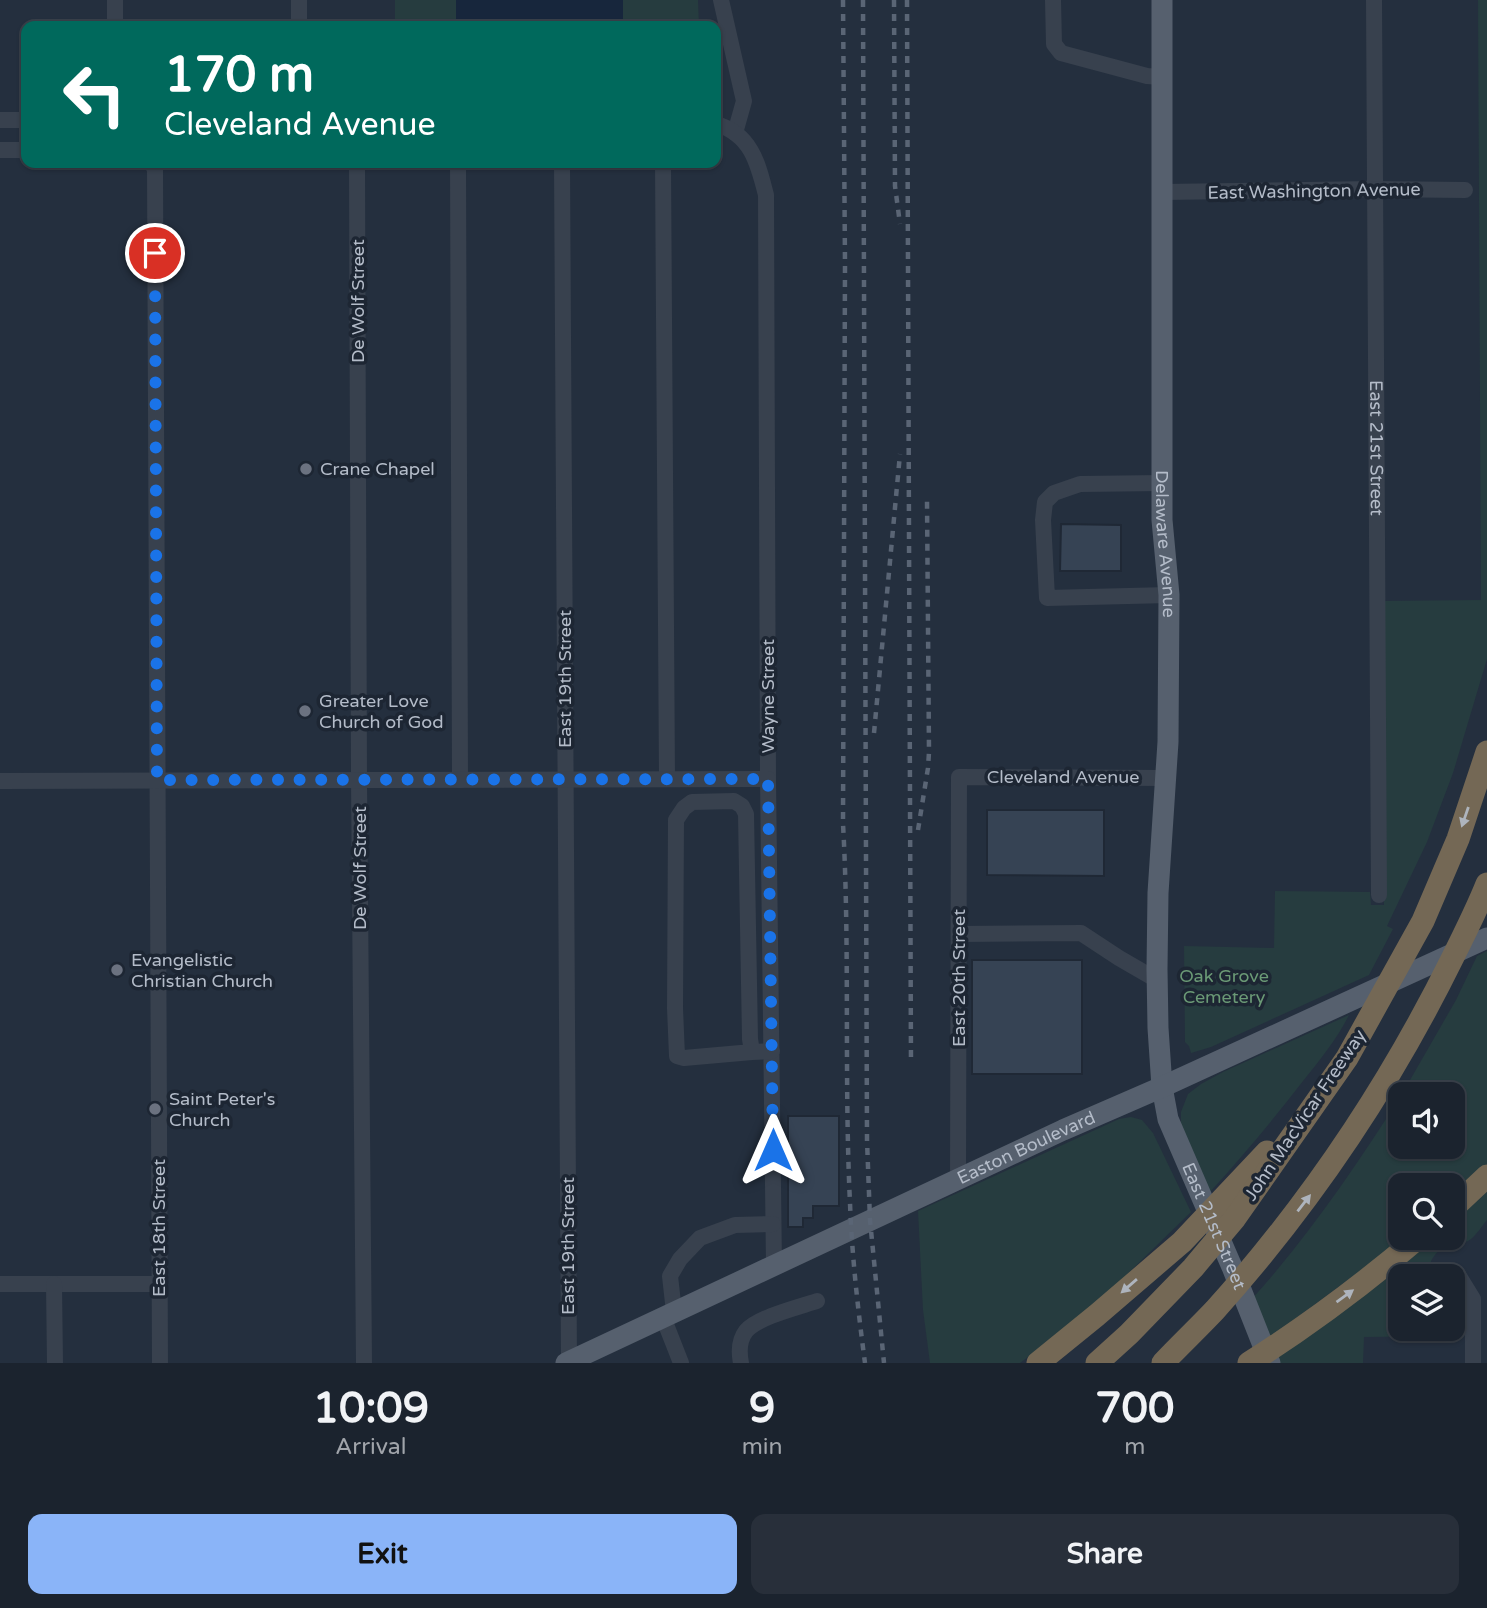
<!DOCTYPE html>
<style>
:root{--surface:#1b232e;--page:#282f3a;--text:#f1f3f6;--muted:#a0a4aa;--line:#39404a;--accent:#8ab4f8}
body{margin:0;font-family:"Varela Round",sans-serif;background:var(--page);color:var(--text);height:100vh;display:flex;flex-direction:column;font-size:26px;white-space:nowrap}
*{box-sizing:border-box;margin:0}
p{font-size:23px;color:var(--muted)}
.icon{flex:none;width:38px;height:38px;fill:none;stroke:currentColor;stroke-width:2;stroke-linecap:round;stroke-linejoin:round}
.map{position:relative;height:1363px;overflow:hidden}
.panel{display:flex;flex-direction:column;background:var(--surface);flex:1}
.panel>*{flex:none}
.top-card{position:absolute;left:21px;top:21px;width:700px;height:147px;border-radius:14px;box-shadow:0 2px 5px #0004,0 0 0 2px var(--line);background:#00695c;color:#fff;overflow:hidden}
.controls{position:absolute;left:1388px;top:1082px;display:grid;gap:14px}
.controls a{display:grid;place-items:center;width:77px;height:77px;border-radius:14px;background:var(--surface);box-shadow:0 2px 5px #0004,0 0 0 2px var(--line);font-size:35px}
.pin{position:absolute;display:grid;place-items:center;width:60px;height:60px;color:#fff;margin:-30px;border:4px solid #fff;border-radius:50%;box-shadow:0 2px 7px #0007}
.me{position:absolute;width:77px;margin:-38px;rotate:0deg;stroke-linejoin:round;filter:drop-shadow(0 0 5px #0008)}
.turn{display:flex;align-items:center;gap:24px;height:147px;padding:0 28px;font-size:32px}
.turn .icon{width:91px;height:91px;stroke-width:2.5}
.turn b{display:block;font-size:49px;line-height:60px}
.eta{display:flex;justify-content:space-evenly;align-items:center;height:119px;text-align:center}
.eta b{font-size:42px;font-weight:700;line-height:49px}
.action{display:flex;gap:14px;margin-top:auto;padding:14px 28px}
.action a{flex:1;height:80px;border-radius:14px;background:var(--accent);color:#111;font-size:28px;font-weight:700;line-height:80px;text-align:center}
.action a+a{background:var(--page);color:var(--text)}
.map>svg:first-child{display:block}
.green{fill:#263c3f}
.water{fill:#17263c}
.building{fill:#364354;stroke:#1f2835;stroke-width:2}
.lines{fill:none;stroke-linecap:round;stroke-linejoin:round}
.minor{stroke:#38414e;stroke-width:16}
.major{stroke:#56606e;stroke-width:21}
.highway{stroke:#746855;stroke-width:23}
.rail{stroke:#5a6575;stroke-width:4.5;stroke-dasharray:7 7;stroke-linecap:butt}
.oneway{fill:#aeb4bd}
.route{stroke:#1a73e8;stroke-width:12;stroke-dasharray:0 21.6}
.worship-dot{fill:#6b7280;stroke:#1d2633;stroke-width:2.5}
.labels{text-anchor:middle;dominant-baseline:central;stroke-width:7;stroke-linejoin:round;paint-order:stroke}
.street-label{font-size:18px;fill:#b4bcc9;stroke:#1d2633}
.poi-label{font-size:18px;fill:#b4bcc9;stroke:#1d2633;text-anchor:start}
.park-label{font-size:18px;fill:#6b9a76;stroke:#1d2633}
</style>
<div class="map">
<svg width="1487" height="1363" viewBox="0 0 1487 1363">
<rect width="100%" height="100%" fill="#242f3e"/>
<g class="green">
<polygon points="395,0 698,0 699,26 395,26"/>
<polygon points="1478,0 1487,0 1487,659 1453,773 1427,842 1387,926 1393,929 1369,975 1211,1047 1191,1053 1189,1046 1185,1042 1184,946 1274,948 1275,891 1370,892 1371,905 1384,905 1382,601 1481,600"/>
<path d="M 1487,951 L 1487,1164 L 1453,1196 L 1452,1185 L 1400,1185 L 1400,1237 L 1406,1237 L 1268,1339 L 1251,1300 C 1307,1238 1355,1168 1400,1097 L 1400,1146 L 1452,1146 L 1452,1094 L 1402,1094 L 1456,1000 L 1477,956 Z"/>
<path d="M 1349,1015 C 1337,1039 1320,1060 1303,1081 C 1273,1120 1242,1157 1209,1193 L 1181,1127 L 1181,1112 L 1188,1094 L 1201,1084 L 1223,1072 Z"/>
<polygon points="1131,1117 1142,1120 1153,1133 1191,1212 1115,1286 1073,1323 1020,1363 930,1363 923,1310 918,1211 1119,1119"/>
<path d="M 1487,1191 L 1487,1220 C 1482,1226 1477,1234 1471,1239 C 1454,1251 1445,1237 1431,1261 L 1432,1276 L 1400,1276 L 1400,1328 L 1452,1328 L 1453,1293 C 1469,1302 1464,1320 1464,1336 L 1364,1337 L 1363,1363 L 1275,1363 L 1274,1359 L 1381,1283 L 1436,1237 L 1452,1237 L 1453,1222 Z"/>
</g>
<rect class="water" x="456" y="0" width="167" height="26"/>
<g class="building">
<polygon points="1061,524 1121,525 1121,571 1060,571"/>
<polygon points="987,810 1104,810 1104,876 987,875"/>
<rect x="972" y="960" width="110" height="114"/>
<polygon points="788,1116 839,1116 839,1206 813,1206 813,1218 803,1218 803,1227 788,1227"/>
</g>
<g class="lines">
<g class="minor">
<polyline points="299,0 299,26"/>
<polyline points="721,0 744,101 735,133"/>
<polyline points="1053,0 1054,44 1061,53 1147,76 1162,77"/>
<path id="s1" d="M 1374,0 L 1379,895"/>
<polyline points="115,26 115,0"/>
<polyline points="0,120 26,120"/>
<path d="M 716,124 C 751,134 758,163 766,195 L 768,779 L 774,1266"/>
<polyline points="0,150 26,150"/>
<polyline points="152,163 155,170 160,1363"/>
<polyline points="357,163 359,780 364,1363"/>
<polyline points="458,163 460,780"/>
<polyline points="562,163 569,1363"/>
<polyline points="663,163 667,779"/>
<polyline points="1162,192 1375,189 1465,190"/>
<polyline points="1162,483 1080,484 1054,493 1045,502 1043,520 1047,598 1169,595"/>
<polyline points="0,781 768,779"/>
<polyline points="959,934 1081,933 1119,958 1157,980"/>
<polyline points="752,1052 684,1058 677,1056 675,1008 676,820 684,808 692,802 734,801 742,806 746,814 750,1039 752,1052 772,1051"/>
<polyline points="958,1179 959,777 1166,778"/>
<polyline points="1457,1273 1473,1299 1473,1363"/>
<polyline points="0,1284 159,1284"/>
<polyline points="54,1284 55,1363"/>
<polyline points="674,1312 670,1276 680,1259 700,1238 735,1225 773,1224"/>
<polyline points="663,1317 681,1363"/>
<path d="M 741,1363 C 739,1353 739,1340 746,1331 C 758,1317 799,1307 817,1301"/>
</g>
<g class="major">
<path id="s2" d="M 1162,0 L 1162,520 L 1169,595 L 1168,742 L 1158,893 L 1157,969 L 1158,1028 L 1162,1087 L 1168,1119 L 1232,1267 L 1270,1363"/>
<path id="s3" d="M 566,1363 L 1063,1130 L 1162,1087 L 1487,938"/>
</g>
<g class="highway">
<polyline points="1452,1209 1487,1176"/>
<polyline points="1038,1363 1097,1315 1182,1242 1267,1152"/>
<polyline points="1097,1363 1129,1334 1193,1268 1235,1218 1347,1058 1423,921 1458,839 1487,752"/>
<path d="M 1163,1363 C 1180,1345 1198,1328 1215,1310 C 1310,1204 1390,1085 1453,957 C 1465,933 1477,909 1487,884"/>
<path d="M 1249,1363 C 1309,1325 1365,1283 1419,1237"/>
</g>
<g class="rail">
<path d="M 843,0 L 845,264 L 843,824 C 850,950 844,1077 850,1203 C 852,1257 858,1310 865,1363"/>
<polyline points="863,0 867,1140 870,1220 884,1363"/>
<polyline points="894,0 895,186 900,224"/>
<polyline points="907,0 911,1064"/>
<polyline points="874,733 900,454"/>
<polyline points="918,830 928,768 929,752 927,500"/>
</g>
</g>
<defs><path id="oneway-solid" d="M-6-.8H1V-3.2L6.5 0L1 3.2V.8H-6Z" transform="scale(1.75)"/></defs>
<g class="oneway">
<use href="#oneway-solid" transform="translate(1465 817) rotate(109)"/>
<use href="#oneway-solid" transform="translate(1304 1203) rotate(-52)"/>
<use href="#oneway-solid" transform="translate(1129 1286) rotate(139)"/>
<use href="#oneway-solid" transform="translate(1345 1296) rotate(-36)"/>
</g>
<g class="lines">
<polyline class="route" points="155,253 157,780 768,779 773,1150"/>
</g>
<g class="worship-dot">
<circle cx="306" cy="469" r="7"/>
<circle cx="305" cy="711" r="7"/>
<circle cx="117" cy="970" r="7"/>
<circle cx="155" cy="1109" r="7"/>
</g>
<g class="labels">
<g class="street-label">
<text transform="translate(1314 191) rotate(-1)">East Washington Avenue</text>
<text transform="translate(358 301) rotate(-90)">De Wolf Street</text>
<text stroke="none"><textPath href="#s1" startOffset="448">East 21st Street</textPath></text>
<text stroke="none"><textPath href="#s2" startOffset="544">Delaware Avenue</textPath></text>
<text transform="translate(565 679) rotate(-90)">East 19th Street</text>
<text transform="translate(768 696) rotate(-90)">Wayne Street</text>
<text x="1063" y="777">Cleveland Avenue</text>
<text transform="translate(360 868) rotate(-90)">De Wolf Street</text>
<text transform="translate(959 978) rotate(-90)">East 20th Street</text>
<text transform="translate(1305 1115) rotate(-56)">John MacVicar Freeway</text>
<text stroke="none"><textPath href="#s3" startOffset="508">Easton Boulevard</textPath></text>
<text stroke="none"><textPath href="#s2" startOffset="1237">East 21st Street</textPath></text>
<text transform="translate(159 1228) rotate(-90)">East 18th Street</text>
<text transform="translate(568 1246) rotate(-90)">East 19th Street</text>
</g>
<g class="poi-label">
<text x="320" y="469">Crane Chapel</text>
<text x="319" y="701">Greater Love<tspan x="319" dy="21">Church of God</tspan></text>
<text x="131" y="960">Evangelistic<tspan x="131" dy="21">Christian Church</tspan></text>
<text x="169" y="1099">Saint Peter's<tspan x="169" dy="21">Church</tspan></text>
</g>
<g class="park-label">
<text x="1224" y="976">Oak Grove<tspan x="1224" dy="21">Cemetery</tspan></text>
</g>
</g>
</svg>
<div class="controls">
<a><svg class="icon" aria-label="sound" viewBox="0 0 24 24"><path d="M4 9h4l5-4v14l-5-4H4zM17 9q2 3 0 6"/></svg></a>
<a><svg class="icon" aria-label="search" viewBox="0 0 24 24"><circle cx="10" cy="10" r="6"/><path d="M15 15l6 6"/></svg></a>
<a><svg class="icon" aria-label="layers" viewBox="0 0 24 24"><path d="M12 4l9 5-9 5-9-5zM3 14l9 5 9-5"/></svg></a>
</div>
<div class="pin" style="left:155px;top:253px;background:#d93025"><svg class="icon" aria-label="arrive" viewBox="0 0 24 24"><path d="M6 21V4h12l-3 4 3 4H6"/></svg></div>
<svg class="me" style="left:773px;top:1150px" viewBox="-20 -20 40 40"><path d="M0-17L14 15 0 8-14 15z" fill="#1a73e8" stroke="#fff" stroke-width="4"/></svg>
<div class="top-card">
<div class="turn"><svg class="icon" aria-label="left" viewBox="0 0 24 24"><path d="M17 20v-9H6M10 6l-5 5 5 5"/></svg><div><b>170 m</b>Cleveland Avenue</div></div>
</div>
</div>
<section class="panel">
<div class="eta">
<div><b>10:09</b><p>Arrival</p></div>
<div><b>9</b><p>min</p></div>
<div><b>700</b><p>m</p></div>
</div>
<div class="action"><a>Exit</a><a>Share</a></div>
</section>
